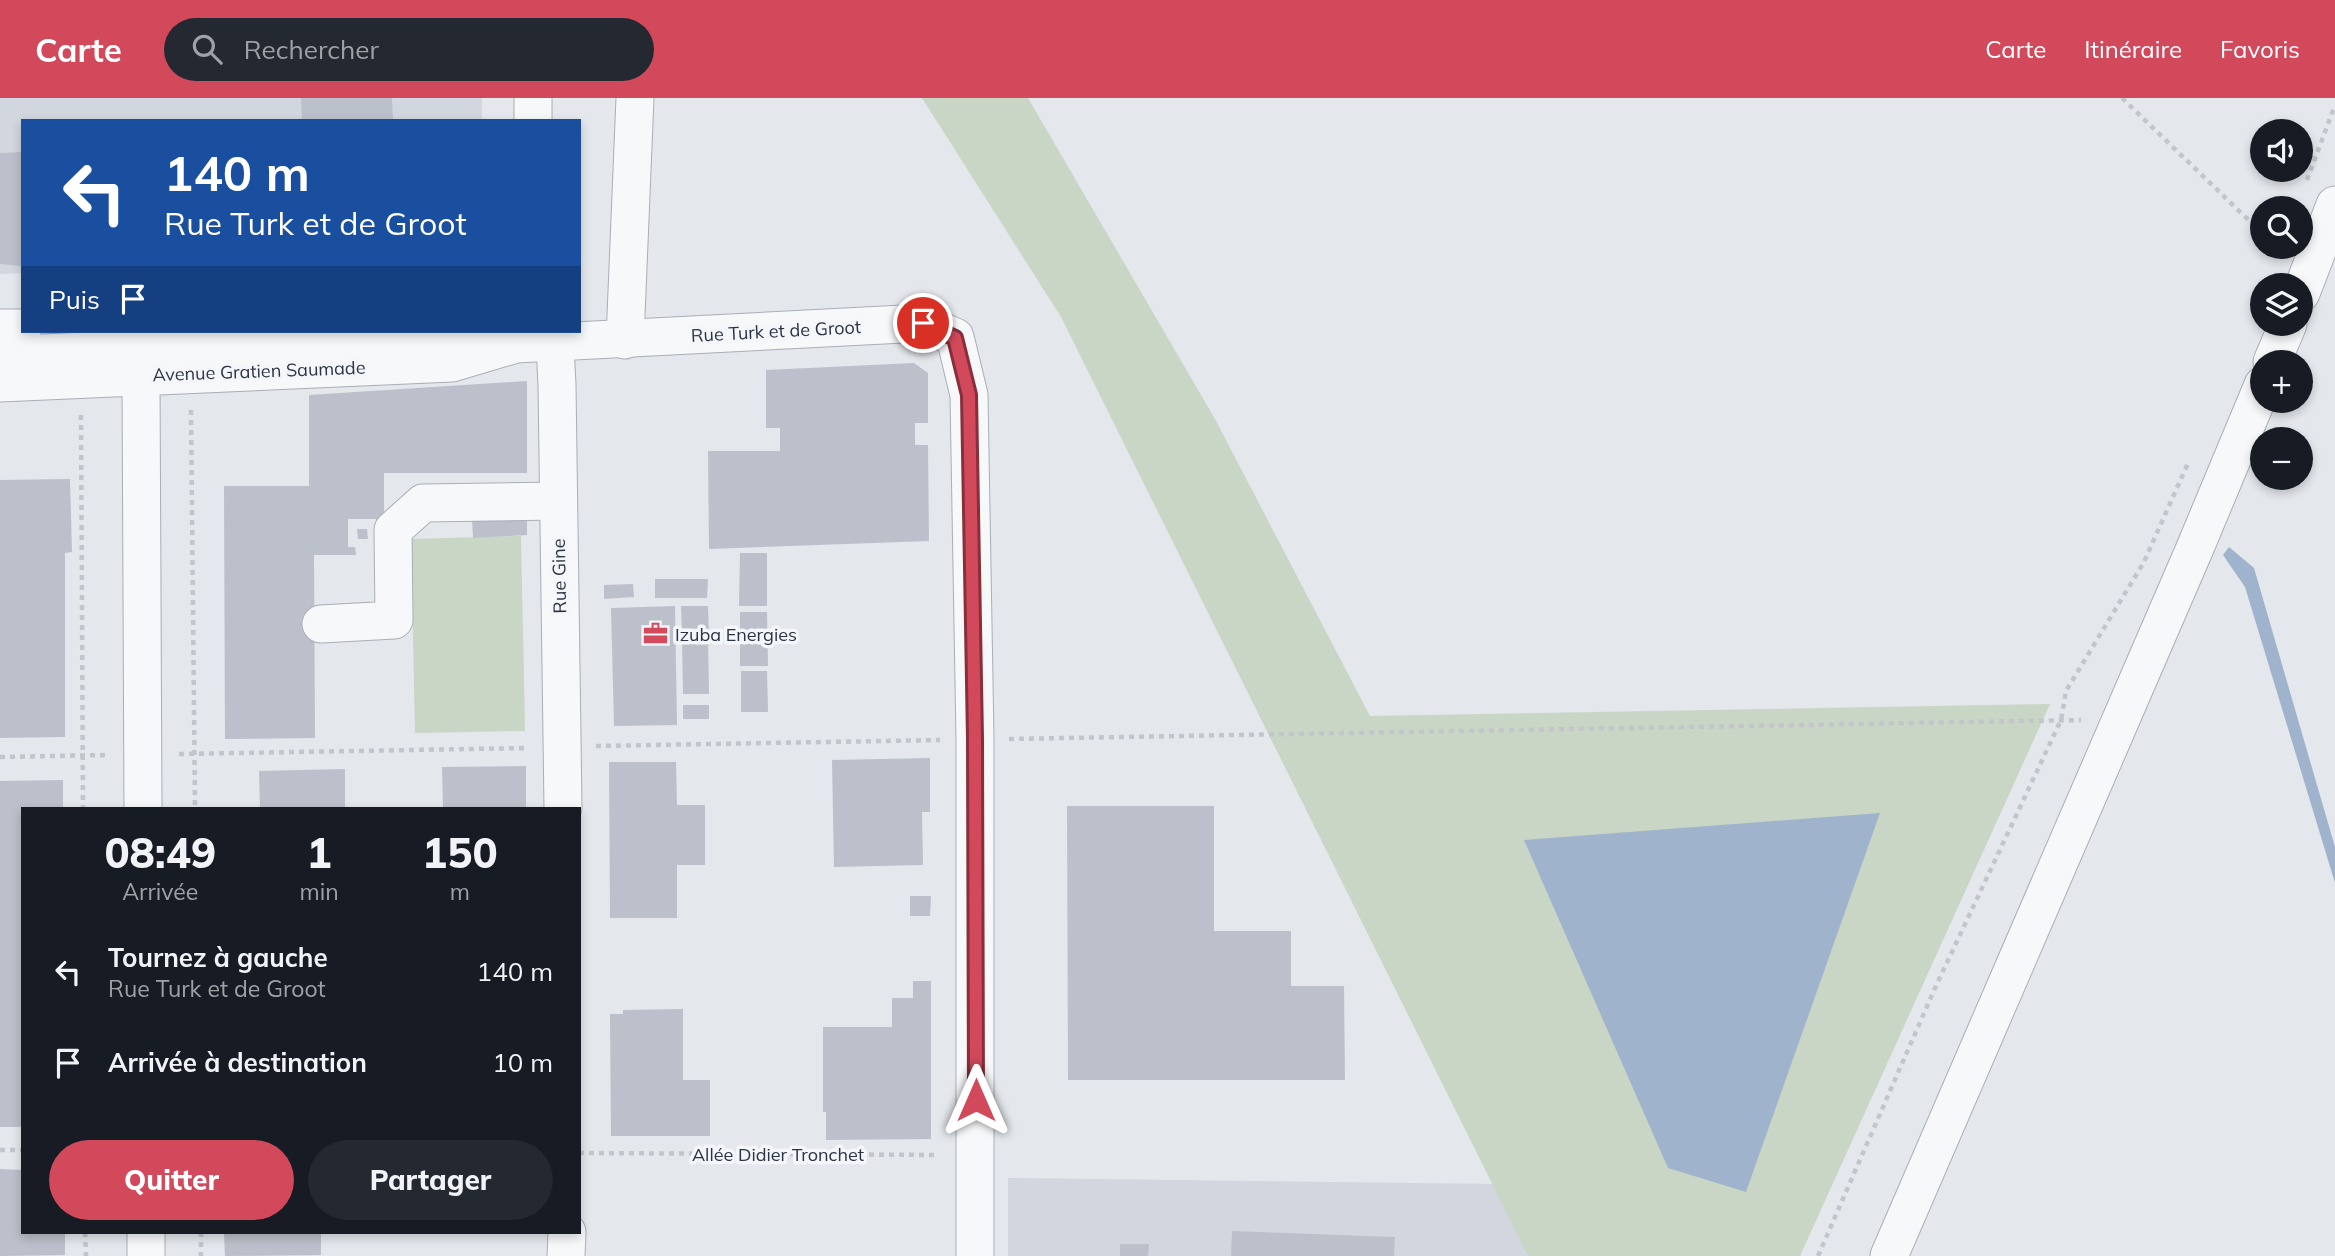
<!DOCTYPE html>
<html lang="fr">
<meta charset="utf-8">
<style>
:root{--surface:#171b24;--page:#242831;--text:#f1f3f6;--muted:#9ea1a6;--accent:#d1495b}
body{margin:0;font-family:Mulish,sans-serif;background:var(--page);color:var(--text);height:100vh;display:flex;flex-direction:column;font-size:26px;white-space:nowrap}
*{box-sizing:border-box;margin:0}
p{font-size:23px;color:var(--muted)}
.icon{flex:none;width:38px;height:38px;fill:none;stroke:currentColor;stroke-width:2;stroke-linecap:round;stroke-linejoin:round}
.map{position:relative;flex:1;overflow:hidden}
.panel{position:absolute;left:21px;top:709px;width:560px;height:427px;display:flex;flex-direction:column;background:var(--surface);border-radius:0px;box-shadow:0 4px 10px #0003}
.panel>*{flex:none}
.banner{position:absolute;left:21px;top:21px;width:560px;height:214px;border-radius:0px;box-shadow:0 4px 10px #0003;background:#1a4fa0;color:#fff;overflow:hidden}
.fabs{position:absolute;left:2250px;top:21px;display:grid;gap:14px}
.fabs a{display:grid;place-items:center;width:63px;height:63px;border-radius:50%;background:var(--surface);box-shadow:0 4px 10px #0003;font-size:35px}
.pin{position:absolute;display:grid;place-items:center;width:60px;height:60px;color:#fff;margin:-30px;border:4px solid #fff;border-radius:50%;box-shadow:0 2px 7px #0007}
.me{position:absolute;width:77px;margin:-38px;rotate:0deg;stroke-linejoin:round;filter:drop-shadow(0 0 5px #0008)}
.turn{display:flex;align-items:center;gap:24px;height:147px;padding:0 28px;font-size:32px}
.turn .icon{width:91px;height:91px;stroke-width:2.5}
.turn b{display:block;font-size:49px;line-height:60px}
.then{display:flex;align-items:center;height:66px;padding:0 28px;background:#0003;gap:14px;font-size:26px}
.eta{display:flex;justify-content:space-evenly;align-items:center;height:119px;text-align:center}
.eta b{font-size:42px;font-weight:800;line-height:49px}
.button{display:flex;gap:14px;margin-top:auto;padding:14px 28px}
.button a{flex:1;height:80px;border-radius:42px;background:var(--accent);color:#fff;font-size:28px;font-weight:800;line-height:80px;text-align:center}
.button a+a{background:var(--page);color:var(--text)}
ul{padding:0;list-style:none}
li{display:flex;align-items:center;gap:21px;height:91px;padding:0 28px}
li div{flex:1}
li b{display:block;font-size:26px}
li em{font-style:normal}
header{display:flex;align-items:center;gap:42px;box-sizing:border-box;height:98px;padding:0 35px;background:var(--accent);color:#fff}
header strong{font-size:33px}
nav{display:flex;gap:38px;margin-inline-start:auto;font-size:24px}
.search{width:490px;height:63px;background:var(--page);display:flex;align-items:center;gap:18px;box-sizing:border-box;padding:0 24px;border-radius:38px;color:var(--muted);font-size:26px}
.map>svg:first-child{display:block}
.built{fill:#d2d6de}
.green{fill:#c9d6c5}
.water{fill:#9fb4cc}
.building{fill:#bbc0ca}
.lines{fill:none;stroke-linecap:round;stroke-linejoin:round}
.minor-casing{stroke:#a9aeb7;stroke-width:39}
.path{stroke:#c2c5cb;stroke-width:4.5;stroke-dasharray:5 5;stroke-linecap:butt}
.minor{stroke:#f7f8fa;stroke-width:37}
.route-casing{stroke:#882f3b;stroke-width:18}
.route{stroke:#d1495b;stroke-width:12}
.labels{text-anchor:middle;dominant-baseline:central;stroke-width:7;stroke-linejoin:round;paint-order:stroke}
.street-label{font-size:18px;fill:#2b3445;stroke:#f4f6f9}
.poi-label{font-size:18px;fill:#2b3445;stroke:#f4f6f9;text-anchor:start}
</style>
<header>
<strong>Carte</strong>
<div class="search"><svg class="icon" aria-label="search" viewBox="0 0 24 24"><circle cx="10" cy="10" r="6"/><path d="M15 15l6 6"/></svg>Rechercher</div>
<nav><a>Carte</a><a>Itinéraire</a><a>Favoris</a></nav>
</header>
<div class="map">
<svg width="2335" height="1158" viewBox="0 0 2335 1158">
<rect width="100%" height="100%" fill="#e4e7ec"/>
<g class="built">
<polygon points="0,0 482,0 482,23 23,23 23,175 0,176"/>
<polygon points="1008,1080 1494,1086 1528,1158 1008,1158"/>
</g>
<g class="green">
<polygon points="922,0 1028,0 1215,321 1370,618 2050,606 1800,1158 1528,1158 1061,219"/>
<polygon points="521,438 525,633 415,635 411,441"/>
</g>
<g class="water">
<polygon points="2229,449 2254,470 2335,749 2335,785 2245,489 2223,457"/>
<polygon points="1880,715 1746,1094 1668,1070 1524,742"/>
</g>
<g class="building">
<polygon points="301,0 392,0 393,23 302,23"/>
<polygon points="23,54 23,168 0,166 0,55"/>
<polygon points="914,265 928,275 928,325 915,325 915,347 928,347 929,443 709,451 708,353 780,353 780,330 766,330 766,272"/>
<polygon points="527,283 527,375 384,375 384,429 376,429 376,421 348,421 348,449 355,449 356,457 314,457 315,640 225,641 224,388 309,388 309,297"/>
<polygon points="70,381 72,454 65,455 65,639 0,640 0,382"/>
<polygon points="472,420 527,421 527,437 473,440"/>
<polygon points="357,431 367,431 368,441 358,441"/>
<polygon points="740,455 767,455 767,508 739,508"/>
<polygon points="655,481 708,481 707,500 655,500"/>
<polygon points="633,486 634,499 604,501 604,487"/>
<polygon points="675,508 677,627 614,628 611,510"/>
<polygon points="681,508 708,508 709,535 682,535"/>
<polygon points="740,514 767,514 768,568 740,568"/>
<polygon points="682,541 708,541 709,596 683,596"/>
<polygon points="741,573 767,573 768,614 741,614"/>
<rect x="683" y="607" width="26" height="14"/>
<polygon points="930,660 930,714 922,714 923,767 834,769 832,662"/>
<polygon points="609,664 676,664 677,707 705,707 705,767 677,767 677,820 610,820"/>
<polygon points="526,668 526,710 443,710 442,669"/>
<polygon points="345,671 345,710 260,710 259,673"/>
<polygon points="63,682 63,710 23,710 23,1029 0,1029 0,683"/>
<polygon points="1067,708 1214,708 1214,833 1291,833 1291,888 1344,888 1345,982 1068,982"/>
<polygon points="910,798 931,798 930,818 910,818"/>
<polygon points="913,883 931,883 931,1041 826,1042 826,1014 823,1014 823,929 892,929 892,900 913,900"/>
<polygon points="683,911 683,982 710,982 710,1038 611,1038 610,916 623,916 623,912"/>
<polygon points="0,1071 23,1072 23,1134 65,1134 65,1157 0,1158"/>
<polygon points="1232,1133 1395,1139 1394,1158 1231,1158"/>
<polygon points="224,1134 321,1134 321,1157 225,1158"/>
<polygon points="1120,1146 1149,1146 1148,1158 1120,1158"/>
</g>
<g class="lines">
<defs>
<g id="minor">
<polyline points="533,23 533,0"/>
<polyline points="2301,195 2335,107"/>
<polyline points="0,230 23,230"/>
<polyline points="625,242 635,0"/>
<polyline points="555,246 557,287 563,710"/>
<polyline points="0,257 450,236 504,245"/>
<polyline points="2272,264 2288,226"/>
<polyline points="141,278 143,710"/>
<polyline points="0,285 452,265 516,246 923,225 955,239 969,297 975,641 975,1158"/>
<polyline points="321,526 394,522 393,432 423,405 558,403"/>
<polyline points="146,1134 146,1158"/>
<polyline points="566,1158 567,1134"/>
<polyline points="1889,1158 2195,450 2263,287"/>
</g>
</defs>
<use href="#minor" class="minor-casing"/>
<g class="path">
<polyline points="2122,0 2263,136"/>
<polyline points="2307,82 2335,7"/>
<polyline points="191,312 195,710"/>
<polyline points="81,317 83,710"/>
<polyline points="1009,641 2081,622"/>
<polyline points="596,648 940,642"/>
<polyline points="179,656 528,650"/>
<polyline points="0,659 108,657"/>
<polyline points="0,1052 23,1052"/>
<polyline points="579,1055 939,1057"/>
<polyline points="85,1134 86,1158"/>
<polyline points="201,1134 201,1158"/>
<polyline points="1818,1158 1935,890 2061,622 2066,593 2144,464 2188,365"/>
</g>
<use href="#minor" class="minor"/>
</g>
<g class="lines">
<defs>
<polyline id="route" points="923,225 955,240 969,297 975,641 976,1002"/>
</defs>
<use href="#route" class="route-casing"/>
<use href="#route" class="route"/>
</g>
<defs>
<symbol id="office-bare" viewBox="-9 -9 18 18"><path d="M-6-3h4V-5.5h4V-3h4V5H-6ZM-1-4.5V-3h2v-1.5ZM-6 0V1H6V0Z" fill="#d1495b" stroke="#f4f6f9" stroke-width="2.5" paint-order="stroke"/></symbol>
</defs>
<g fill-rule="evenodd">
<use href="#office-bare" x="638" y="518" width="35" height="35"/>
</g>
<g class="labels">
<g class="street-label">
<text transform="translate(776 233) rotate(-3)">Rue Turk et de Groot</text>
<text transform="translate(259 273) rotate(-2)">Avenue Gratien Saumade</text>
<text transform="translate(559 478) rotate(-91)">Rue Gine</text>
<text x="778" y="1056">Allée Didier Tronchet</text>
</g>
<g class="poi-label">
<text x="675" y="536">Izuba Energies</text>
</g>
</g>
</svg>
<div class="fabs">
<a><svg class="icon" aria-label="sound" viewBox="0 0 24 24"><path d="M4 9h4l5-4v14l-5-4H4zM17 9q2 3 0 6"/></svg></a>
<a><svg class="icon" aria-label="search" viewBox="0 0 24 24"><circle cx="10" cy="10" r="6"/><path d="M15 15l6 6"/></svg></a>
<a><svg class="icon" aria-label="layers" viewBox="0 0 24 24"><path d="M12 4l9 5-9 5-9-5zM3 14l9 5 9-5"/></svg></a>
<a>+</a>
<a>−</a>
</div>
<div class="pin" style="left:923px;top:225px;background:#d93025"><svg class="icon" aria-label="arrive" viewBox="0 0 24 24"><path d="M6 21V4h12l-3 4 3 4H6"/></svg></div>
<svg class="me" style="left:976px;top:1002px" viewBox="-20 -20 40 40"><path d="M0-17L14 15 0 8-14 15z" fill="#d1495b" stroke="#fff" stroke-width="4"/></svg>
<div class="banner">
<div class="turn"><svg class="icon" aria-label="left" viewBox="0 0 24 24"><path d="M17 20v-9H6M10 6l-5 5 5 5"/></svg><div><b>140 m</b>Rue Turk et de Groot</div></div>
<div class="then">Puis<svg class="icon" aria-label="arrive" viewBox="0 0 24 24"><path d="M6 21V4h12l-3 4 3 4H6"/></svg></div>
</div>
<section class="panel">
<div class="eta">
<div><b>08:49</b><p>Arrivée</p></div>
<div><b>1</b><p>min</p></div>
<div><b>150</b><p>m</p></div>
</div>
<ul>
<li><svg class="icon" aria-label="left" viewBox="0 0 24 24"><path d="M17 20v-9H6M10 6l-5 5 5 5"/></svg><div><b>Tournez à gauche</b><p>Rue Turk et de Groot</p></div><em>140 m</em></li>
<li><svg class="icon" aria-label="arrive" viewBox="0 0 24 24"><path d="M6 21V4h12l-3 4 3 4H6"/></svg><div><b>Arrivée à destination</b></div><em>10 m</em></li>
</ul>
<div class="button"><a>Quitter</a><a>Partager</a></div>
</section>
</div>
